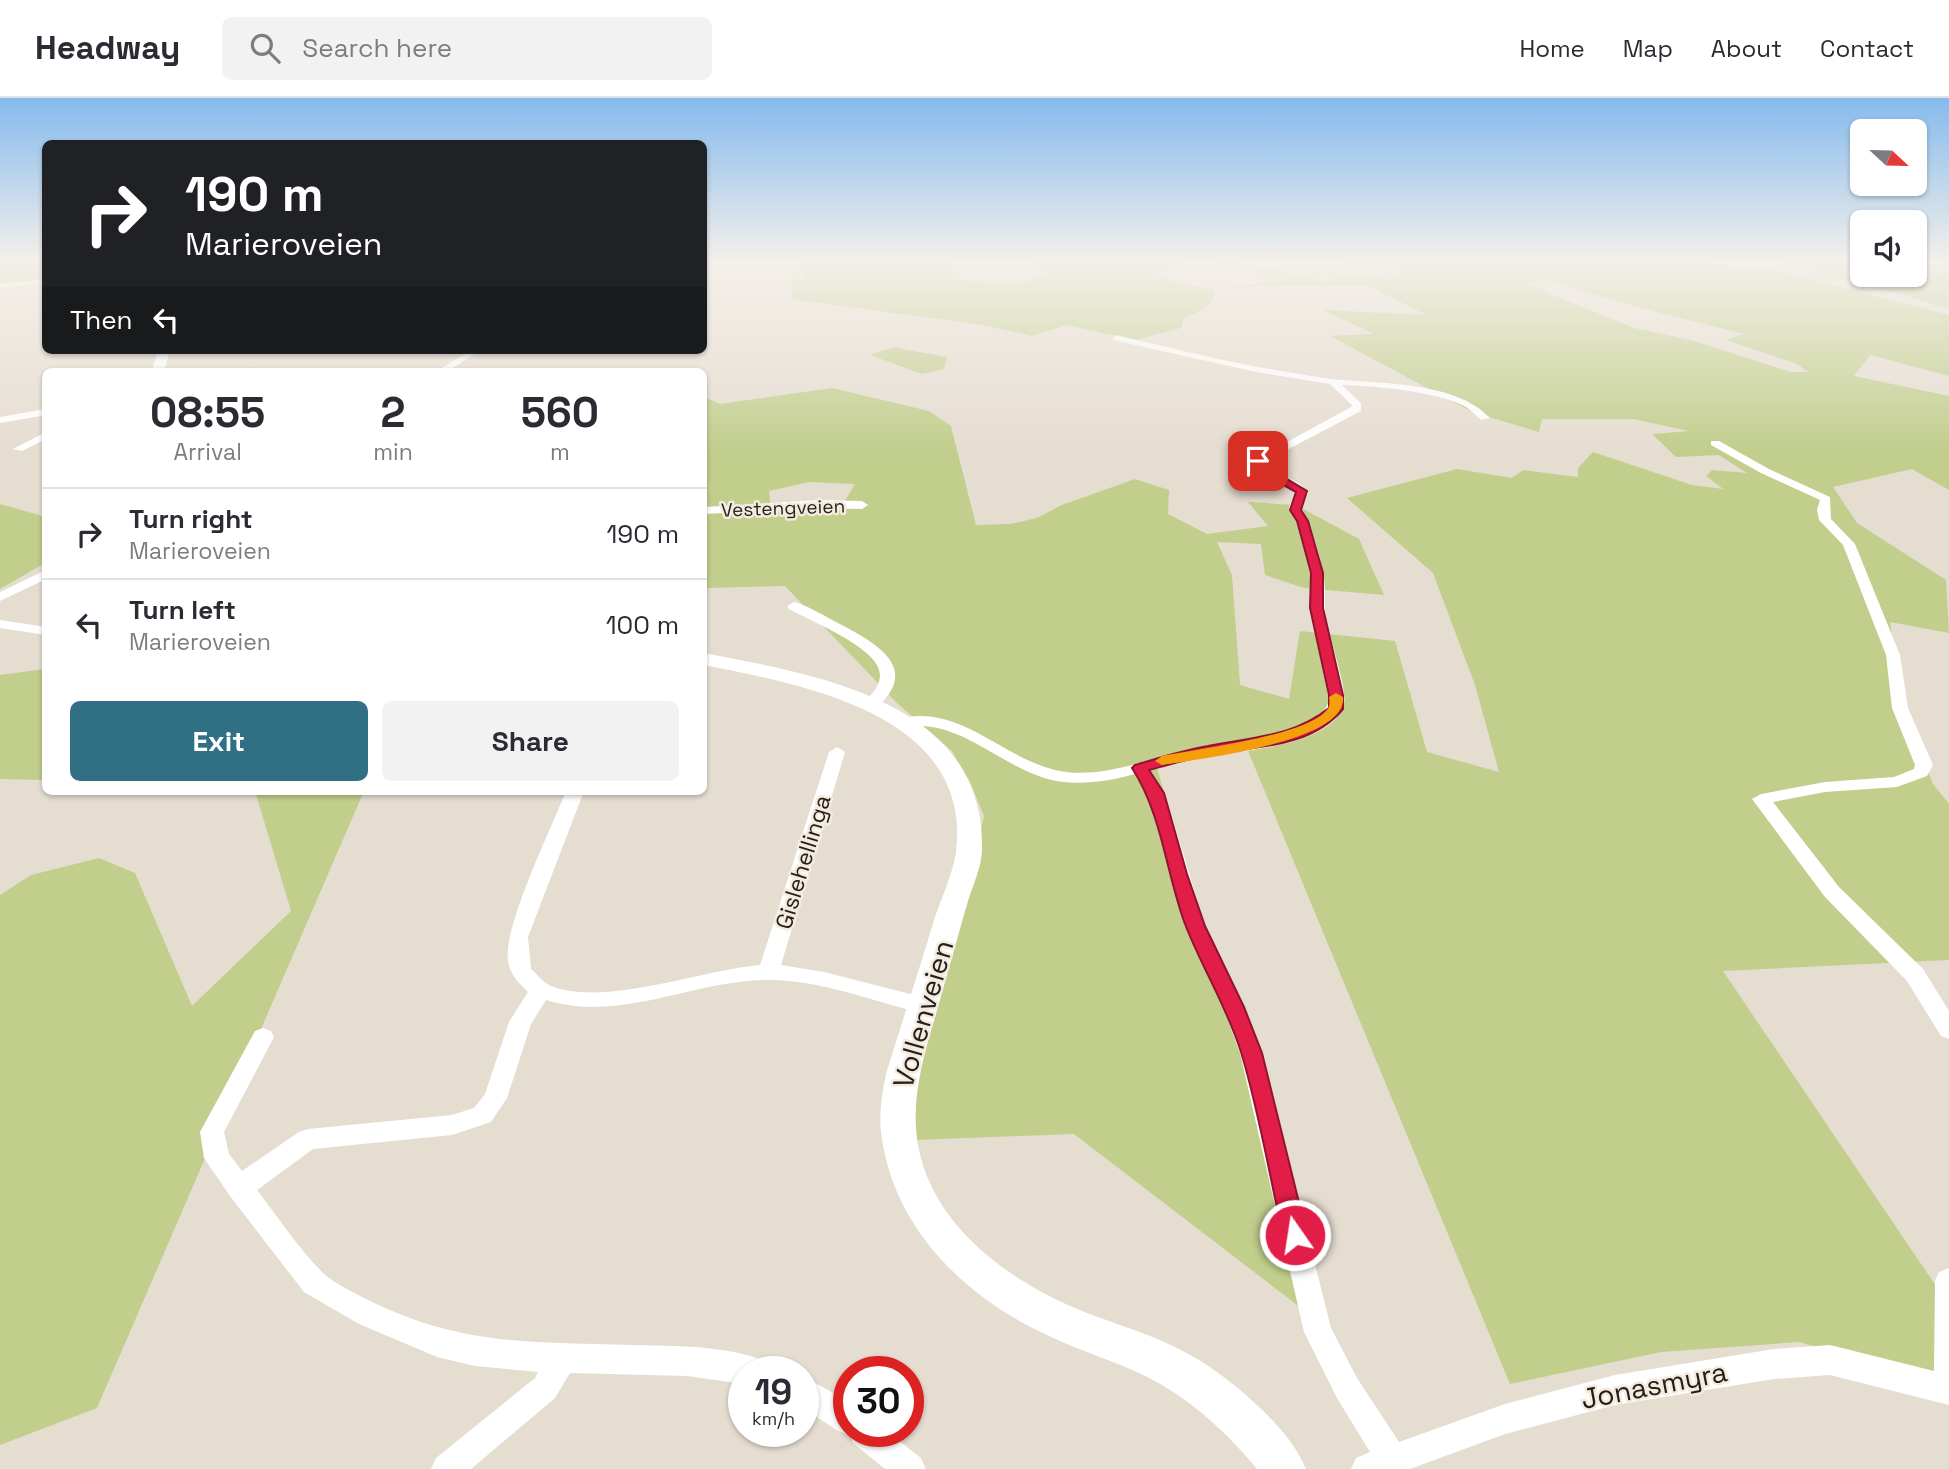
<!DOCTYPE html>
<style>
:root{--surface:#fff;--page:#f2f2f3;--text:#2b2b33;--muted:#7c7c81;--line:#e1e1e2;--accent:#316f85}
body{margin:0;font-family:"Space Grotesk",sans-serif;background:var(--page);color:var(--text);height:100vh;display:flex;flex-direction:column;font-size:26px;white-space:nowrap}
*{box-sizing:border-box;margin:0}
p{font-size:23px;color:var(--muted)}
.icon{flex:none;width:38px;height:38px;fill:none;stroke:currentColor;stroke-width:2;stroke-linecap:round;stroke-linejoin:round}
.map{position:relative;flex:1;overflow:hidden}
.drawer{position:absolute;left:42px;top:270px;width:665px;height:427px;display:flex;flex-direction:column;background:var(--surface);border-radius:10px;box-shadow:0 2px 5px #0004}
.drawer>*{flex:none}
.banner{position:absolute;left:42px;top:42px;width:665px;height:214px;border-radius:10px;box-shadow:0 2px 5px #0004;background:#202124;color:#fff;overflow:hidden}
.needle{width:46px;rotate:112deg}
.tools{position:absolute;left:1850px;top:21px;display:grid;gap:14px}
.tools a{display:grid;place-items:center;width:77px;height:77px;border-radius:10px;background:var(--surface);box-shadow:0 2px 5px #0004;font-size:35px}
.speed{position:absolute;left:728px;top:1258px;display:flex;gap:14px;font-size:35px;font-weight:700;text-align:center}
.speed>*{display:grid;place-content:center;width:91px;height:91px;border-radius:50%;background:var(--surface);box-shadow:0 2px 5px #0004;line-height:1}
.speed small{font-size:18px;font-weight:400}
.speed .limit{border:10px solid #d22;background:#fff;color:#111}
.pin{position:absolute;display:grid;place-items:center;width:60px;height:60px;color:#fff;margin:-30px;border-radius:14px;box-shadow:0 4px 10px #0006}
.me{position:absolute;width:77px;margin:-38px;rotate:347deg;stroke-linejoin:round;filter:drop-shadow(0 0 5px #0008)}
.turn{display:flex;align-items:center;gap:24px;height:147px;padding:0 28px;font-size:32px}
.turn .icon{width:91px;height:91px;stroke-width:2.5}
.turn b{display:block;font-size:49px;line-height:60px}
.then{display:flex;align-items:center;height:66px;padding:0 28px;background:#0003;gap:14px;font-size:26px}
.eta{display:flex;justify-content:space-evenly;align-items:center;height:119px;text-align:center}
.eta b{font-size:42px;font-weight:600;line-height:49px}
.action{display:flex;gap:14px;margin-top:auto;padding:14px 28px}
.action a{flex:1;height:80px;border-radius:10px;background:var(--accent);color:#fff;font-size:28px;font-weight:600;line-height:80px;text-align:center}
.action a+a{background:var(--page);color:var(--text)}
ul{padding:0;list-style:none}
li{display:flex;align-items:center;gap:21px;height:91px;padding:0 28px;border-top:2px solid var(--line)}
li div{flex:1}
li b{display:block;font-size:26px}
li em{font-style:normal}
header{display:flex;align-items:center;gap:42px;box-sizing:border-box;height:98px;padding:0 35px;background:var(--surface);border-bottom:2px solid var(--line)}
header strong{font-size:33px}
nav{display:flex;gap:38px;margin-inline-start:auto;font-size:24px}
.search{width:490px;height:63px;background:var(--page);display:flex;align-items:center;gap:18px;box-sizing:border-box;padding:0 24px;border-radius:10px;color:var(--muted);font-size:26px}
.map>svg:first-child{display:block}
.green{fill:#c1ce8c;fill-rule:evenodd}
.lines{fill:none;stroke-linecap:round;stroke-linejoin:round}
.stream{stroke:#90c3f4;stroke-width:2.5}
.street{fill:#fff;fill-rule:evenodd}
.secondary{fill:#fff;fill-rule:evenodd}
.primary{fill:#fff;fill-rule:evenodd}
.route{fill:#e11d48;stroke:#92132f;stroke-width:2}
.slow{fill:#f59e0b}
.labels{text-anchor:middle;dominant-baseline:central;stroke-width:5;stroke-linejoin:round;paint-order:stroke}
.far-street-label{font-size:19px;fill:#221f1a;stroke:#f4eade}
.street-label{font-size:23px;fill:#221f1a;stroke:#f4eade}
.near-street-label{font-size:28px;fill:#221f1a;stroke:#f4eade}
</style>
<header>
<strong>Headway</strong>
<div class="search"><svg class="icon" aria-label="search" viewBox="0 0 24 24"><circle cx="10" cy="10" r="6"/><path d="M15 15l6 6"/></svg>Search here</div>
<nav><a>Home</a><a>Map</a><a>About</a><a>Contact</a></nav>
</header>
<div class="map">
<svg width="1949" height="1371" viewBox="0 0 1949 1371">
<rect width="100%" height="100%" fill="#e6ddd1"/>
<g class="green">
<polygon points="0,162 45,162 45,182 0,186"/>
<path d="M 798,162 L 956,162 L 952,181 C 985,183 1014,189 1046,178 L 1033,170 L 1036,162 L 1185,162 L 1181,168 L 1153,178 L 1214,192 L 1292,181 L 1197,162 L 1226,162 L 1325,183 L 1356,178 L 1391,182 L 1402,172 L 1350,167 L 1331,162 L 1702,162 L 1746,173 L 1767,170 L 1949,217 L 1949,278 L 1870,257 L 1854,278 L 1949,298 L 1949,392 L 1912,371 L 1833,389 L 1857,425 L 1946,482 L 1949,535 L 1890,524 L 1899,600 L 1933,686 L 1949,706 L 1949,862 L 1723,873 L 1940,1194 L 1940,1282 L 1799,1244 L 1661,1254 L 1510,1286 L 1246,648 L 1157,670 L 1322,1226 L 1074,1036 L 914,1042 L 914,977 L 959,823 L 984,718 L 970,684 L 952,653 L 898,606 L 785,488 L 704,490 L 704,299 L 720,306 L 832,290 L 929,313 L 951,328 L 976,427 L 1010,426 L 1037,420 L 1062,407 L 1135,381 L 1169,392 L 1168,416 L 1207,436 L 1268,428 L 1248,404 L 1296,407 L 1359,441 L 1384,497 L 1304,490 L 1265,477 L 1261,446 L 1217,444 L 1232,477 L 1240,587 L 1289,601 L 1300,533 L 1395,543 L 1427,654 L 1499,674 L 1475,587 L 1433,475 L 1347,400 L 1457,371 L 1512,380 L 1523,372 L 1578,379 L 1578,370 L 1593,354 L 1692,387 L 1723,391 L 1706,378 L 1712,372 L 1747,375 L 1719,357 L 1676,359 L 1652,336 L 1689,333 L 1633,321 L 1542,321 L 1539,334 L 1472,314 L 1330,238 L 1374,236 L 1323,212 L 1427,217 L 1368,188 L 1266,187 L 1214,192 C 1213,210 1200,213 1184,220 L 1181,230 L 1135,242 L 1066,227 L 1032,238 L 983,227 L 791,201 L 793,182 L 804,181 ZM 1550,183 L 1622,205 L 1744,236 L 1726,242 L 1797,266 L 1808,274 L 1791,274 L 1691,242 L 1634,230 L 1524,185 ZM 809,384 L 855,386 L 839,413 L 771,414 L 769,393 Z"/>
<polygon points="1790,162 1862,162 1862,177 1914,177 1915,162 1949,167 1949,170 1927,170 1949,177 1949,210 1783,164"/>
<polygon points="893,249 947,259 944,271 922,276 870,257"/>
<polygon points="0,406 46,419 45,465 0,491"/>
<polygon points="45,571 45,682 0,681 0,577"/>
<polygon points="255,693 364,693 97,1310 0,1347 0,797 31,777 99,760 135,775 192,908 291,813"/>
</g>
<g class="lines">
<polyline class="stream" points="1927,181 1949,188"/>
<g class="street">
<polygon points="46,181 46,185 0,190 0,186"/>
<path d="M 1116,237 C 1163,248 1210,260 1258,269 C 1282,273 1307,278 1332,281 C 1379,286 1456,283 1490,320 L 1481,322 C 1476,318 1470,311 1464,308 C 1435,293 1374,288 1342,287 L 1361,305 L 1361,313 L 1264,364 L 1265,368 L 1300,386 L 1308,395 L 1301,409 C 1311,429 1319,453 1323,474 C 1327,492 1323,510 1327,527 C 1331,543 1347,592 1344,605 C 1334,650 1233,653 1196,660 C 1181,663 1165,668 1150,672 L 1165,695 L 1205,828 L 1245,909 L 1262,955 L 1331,1230 L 1357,1280 L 1399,1344 L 1505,1306 L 1615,1277 L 1774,1251 L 1830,1247 L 1934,1273 L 1935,1183 L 1939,1174 L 1949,1170 L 1949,1307 L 1830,1277 L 1774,1281 L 1615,1307 L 1505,1336 L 1410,1371 L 1351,1371 L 1356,1360 L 1370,1354 L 1337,1300 L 1304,1234 L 1240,955 L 1223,909 L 1185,828 L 1147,695 L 1135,676 C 1106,684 1074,689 1044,680 C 995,664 957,620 903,629 L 895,624 L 897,621 C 959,605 999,658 1055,672 C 1102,683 1150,659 1195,650 C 1233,642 1280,645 1314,623 C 1322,617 1326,611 1329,602 L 1311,517 L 1310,475 L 1296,423 L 1289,409 L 1296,395 L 1292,390 L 1256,372 L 1252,363 L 1353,308 L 1330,286 L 1256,274 L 1113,242 Z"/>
<polygon points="471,252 481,252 448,273 437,273"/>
<polygon points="46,311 46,317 0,325 0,319"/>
<polygon points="46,334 46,341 22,353 13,351"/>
<polygon points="1711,343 1719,343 1769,371 1830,399 1831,421 1855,446 1900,557 1908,610 1933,667 1927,678 1897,689 1825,694 1773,704 1839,789 1923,871 1949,913 1949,941 1941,938 1907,883 1825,799 1752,701 1761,696 1825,684 1894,679 1914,671 1915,667 1892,610 1886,557 1843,447 1819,422 1817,412 1820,402 1761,375 1711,347"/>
<polygon points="820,402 862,403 868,407 862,411 820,410 704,416 704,409"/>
<polygon points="46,472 46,481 0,503 0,494"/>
<path d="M 794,504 C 809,508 824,518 838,525 C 872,543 923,569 877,609 L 865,609 L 863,606 C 870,597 879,591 880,578 C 882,551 810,523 789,511 L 787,508 Z"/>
<polygon points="0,522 46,529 46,537 0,530"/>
<path d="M 837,649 L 845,654 L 781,867 L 824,874 L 922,899 L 930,901 L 933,907 L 930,913 L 922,915 C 872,903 818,881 766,882 C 691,883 620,925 546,902 L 531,926 L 507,1000 L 491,1024 L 452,1037 L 313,1051 L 257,1092 C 278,1119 298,1150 323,1175 C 335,1186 353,1194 368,1202 C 461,1248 531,1244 631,1247 C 675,1248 727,1247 767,1264 L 772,1274 L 744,1274 L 744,1286 L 687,1278 L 570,1275 L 555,1300 L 471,1371 L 431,1371 L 436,1360 L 535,1280 L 538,1274 L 475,1268 L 437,1259 L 359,1226 L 304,1194 L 230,1098 L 204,1060 L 200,1034 L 255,933 L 263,930 L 271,933 L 274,939 L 224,1034 L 229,1056 L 242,1073 L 299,1034 L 308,1031 L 452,1017 L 474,1010 L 485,996 L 509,924 L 528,894 C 519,885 510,877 508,863 C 503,829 552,729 566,693 L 584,693 L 528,839 L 531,871 C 537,876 543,885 551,888 C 604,909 702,872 760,867 L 829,654 Z"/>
<polygon points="803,1278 849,1304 849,1334 888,1334 921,1360 926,1371 885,1371 853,1345 850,1337 838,1333 803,1310"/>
</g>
<g class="secondary">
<polygon points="158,252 170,252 164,273 152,273"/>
<path d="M 704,555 C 817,577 985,603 982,751 C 982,768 973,787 968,803 C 956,844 945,885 933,926 C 917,980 905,1031 930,1085 C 955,1141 1014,1183 1068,1207 C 1103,1223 1141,1232 1175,1249 C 1206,1264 1234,1285 1259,1309 C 1278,1327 1296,1347 1306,1371 L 1257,1371 C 1230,1338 1199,1309 1162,1287 C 1125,1265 1083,1255 1045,1236 C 963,1198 892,1128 881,1034 C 879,1015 882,995 886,976 C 902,924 919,872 935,819 C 942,799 953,775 956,754 C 973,616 803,587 704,567 Z"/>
</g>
<polygon class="primary" points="1921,162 1949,163 1949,169 1923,164"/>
</g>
<linearGradient id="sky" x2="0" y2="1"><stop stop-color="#85baed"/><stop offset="0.46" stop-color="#f4f0ea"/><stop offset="1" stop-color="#f4f0ea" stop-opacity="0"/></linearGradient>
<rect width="1949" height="354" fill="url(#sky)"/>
<path class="route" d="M 1258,360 L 1262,361 L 1265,368 L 1307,393 L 1301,412 L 1308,423 L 1323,475 L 1323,510 L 1343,597 L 1343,611 C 1310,651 1253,648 1207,657 C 1188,661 1169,667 1149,672 L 1164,695 L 1187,776 L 1205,828 L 1244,909 L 1262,955 L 1307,1137 L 1303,1145 L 1295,1148 L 1286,1145 L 1283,1137 C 1269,1076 1259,1013 1241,954 C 1227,909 1202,870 1185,826 C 1166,775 1162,716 1132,670 L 1135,667 C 1159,660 1183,652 1208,648 C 1252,639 1293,639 1329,610 L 1329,597 L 1310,510 L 1311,475 L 1297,423 L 1290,412 L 1296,394 L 1256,372 L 1253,363 Z"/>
<path class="slow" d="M 1336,595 L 1343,599 C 1348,644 1197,661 1162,667 L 1155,663 L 1162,658 C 1198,651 1302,638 1325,614 C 1330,610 1330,605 1329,599 Z"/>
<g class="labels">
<g class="far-street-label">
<text transform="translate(783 410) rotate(-2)">Vestengveien</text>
</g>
<g class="street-label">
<text transform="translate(803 764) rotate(-73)">Gislehellinga</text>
</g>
<g class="near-street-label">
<text transform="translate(923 916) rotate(-74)">Vollenveien</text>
<text transform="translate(1654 1287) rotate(-11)">Jonasmyra</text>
</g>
</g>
</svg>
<div class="tools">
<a><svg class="needle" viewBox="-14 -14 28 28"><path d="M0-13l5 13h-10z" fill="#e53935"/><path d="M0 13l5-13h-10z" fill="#7c7c81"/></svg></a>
<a><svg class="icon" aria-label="sound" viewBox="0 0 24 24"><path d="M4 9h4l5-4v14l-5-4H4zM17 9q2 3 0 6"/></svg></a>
</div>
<div class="speed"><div>19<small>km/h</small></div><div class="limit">30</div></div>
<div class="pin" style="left:1258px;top:363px;background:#d93025"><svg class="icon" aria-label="arrive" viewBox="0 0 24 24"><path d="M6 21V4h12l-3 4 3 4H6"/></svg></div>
<svg class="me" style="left:1295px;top:1137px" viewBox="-20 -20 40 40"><circle r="17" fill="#e11d48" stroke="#fff" stroke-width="3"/><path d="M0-11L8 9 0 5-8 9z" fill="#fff"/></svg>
<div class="banner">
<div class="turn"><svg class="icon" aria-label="right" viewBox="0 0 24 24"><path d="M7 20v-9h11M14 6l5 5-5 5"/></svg><div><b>190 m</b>Marieroveien</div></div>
<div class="then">Then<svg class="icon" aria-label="left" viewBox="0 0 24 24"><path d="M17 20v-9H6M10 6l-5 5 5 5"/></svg></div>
</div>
<section class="drawer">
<div class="eta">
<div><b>08:55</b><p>Arrival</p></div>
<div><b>2</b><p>min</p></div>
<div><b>560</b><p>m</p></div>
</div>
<ul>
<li><svg class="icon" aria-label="right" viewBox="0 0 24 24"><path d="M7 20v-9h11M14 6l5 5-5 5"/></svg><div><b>Turn right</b><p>Marieroveien</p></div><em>190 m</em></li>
<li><svg class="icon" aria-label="left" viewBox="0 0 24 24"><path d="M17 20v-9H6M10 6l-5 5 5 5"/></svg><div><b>Turn left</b><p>Marieroveien</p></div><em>100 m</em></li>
</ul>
<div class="action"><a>Exit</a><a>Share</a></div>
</section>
</div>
